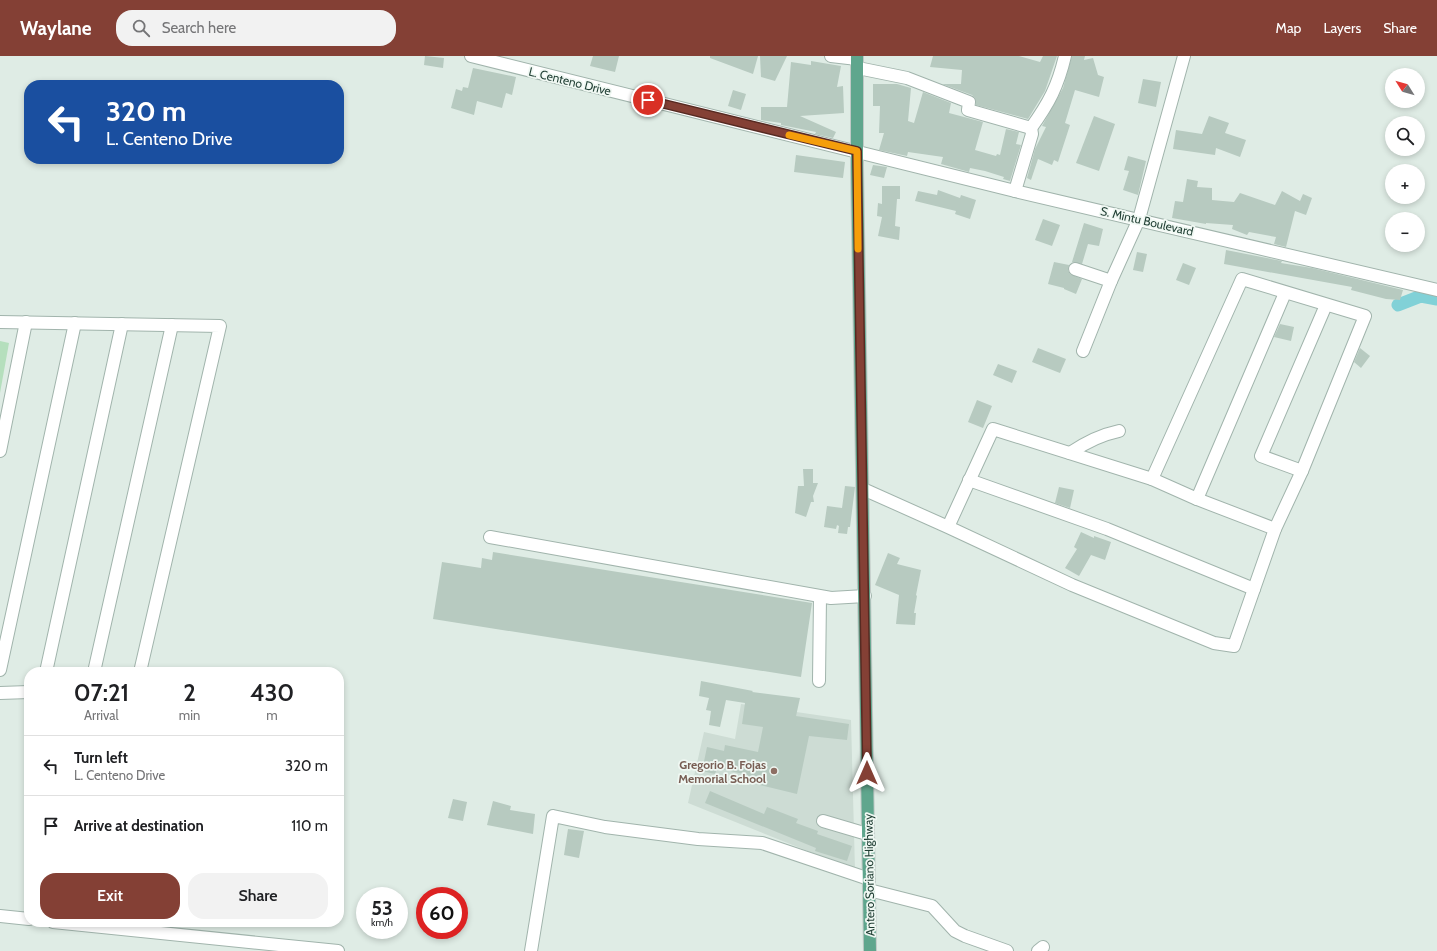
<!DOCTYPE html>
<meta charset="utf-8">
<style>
:root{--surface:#fff;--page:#f2f2f2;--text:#202124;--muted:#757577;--line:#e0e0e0;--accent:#844035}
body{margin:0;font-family:Cabin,sans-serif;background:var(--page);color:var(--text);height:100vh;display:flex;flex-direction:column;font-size:15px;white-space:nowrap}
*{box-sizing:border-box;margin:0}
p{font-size:13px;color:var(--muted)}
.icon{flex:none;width:22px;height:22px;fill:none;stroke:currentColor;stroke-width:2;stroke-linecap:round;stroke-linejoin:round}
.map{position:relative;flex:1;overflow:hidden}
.panel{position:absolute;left:24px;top:611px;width:320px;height:260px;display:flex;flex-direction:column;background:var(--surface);border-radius:16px;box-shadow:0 2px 6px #0003}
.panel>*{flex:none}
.banner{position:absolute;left:24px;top:24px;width:320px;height:84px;border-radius:16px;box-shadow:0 2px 6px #0003;background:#1a4fa0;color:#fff;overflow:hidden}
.needle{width:26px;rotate:307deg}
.controls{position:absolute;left:1385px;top:12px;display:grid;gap:8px}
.controls a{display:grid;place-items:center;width:40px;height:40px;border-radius:50%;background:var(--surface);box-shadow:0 2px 6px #0003;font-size:20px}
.speed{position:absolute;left:356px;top:831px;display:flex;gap:8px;font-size:20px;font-weight:700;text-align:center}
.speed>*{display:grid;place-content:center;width:52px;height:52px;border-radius:50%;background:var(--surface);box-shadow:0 2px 6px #0003;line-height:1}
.speed small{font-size:10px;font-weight:400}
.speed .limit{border:6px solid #d22;background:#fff;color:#111}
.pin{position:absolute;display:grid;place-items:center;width:34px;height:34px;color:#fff;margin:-17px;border:2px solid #fff;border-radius:50%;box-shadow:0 1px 4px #0007}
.me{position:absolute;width:44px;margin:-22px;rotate:0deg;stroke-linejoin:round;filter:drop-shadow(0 0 3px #0008)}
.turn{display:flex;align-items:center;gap:14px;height:84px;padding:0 16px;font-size:18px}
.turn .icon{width:52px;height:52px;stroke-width:2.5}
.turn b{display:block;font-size:28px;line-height:34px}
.eta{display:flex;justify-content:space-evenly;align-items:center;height:68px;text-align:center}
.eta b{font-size:24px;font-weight:600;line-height:28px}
.cta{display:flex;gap:8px;margin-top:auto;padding:8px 16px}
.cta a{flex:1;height:46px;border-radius:16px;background:var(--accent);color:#fff;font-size:16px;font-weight:600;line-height:46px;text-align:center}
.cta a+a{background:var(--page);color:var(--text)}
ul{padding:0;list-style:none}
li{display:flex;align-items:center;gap:12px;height:60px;padding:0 16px;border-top:1px solid var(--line)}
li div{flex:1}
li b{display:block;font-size:15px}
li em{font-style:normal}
header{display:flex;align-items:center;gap:24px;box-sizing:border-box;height:56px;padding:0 20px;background:var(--accent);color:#fff}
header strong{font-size:19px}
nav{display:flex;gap:22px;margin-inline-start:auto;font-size:14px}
.search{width:280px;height:36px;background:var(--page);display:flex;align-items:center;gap:10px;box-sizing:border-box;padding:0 14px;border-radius:16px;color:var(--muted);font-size:15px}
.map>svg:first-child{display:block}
.built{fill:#cddcd4}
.green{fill:#b5dfbd}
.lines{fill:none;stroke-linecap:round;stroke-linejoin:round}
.canal{stroke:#81d1d7;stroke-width:13}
.building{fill:#b7cac0}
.minor-casing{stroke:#a1b4ac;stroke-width:14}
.major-casing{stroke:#c0c9c6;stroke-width:14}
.minor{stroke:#fff;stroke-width:12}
.major{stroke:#5fa68d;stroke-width:12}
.route-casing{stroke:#562a22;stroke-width:10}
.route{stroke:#844035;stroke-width:7}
.slow{stroke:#f59e0b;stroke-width:7}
.education-dot{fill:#8d6e63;stroke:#f0f8f3;stroke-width:1.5}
.labels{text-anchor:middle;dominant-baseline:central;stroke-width:3.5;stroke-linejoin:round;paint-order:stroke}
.street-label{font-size:12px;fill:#1e3d32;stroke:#f0f8f3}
.education-label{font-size:12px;font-weight:bold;fill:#785e54;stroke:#f0f8f3;text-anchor:end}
</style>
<header>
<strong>Waylane</strong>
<div class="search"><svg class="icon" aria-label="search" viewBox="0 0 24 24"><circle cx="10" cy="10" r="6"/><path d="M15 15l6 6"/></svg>Search here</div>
<nav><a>Map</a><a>Layers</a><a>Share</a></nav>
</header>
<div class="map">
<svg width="1437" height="895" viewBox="0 0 1437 895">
<rect width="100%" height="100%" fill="#dfece5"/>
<polygon class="built" points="741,648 851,664 855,814 688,747 704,676 735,683"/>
<polygon class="green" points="0,285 9,287 0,337"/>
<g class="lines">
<polyline class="canal" points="1398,249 1421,240 1437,243"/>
</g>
<g class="building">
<polygon points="425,0 444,2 443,12 424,9"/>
<polygon points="593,0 619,0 615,16 590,10"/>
<polygon points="710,0 758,0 753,18 710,2"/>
<polygon points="760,0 787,0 775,25 761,21"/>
<polygon points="933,0 1019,0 1040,6 1043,0 1057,0 1045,35 1028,63 976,49 975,42 972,39 942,28 961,28 962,14 930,11"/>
<polygon points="1072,0 1085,0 1084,4 1093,2 1098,19 1104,21 1099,41 1075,34 1065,67 1070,69 1058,106 1054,104 1052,109 1038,103 1031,124 1027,122 1035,93 1046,71 1042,70 1063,32"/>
<polygon points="811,5 841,10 837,31 843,30 844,57 800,60 836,76 833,82 815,78 816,76 781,69 781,67 761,64 761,51 787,51 791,6 811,9"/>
<polygon points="473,12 516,21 512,39 506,37 502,52 477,45 474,59 451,52 456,33 462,35 463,31 468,32"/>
<polygon points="1143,23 1161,26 1156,51 1138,47"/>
<polygon points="873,28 897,28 911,32 908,65 914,67 923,36 951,47 949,57 983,66 975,94 996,100 997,98 1000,99 1006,73 1019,76 1016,88 1021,89 1010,125 1003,123 1004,121 985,115 970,112 969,116 941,108 943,101 908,96 907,100 879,94 884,77 879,77 880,50 873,50"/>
<polygon points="733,34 746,38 741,54 728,50"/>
<polygon points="1094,60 1115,68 1099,115 1076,107"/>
<polygon points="1209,60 1229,67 1225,77 1246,84 1240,101 1216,92 1215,99 1173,93 1176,74 1202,78"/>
<polygon points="796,99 845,106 843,122 794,116"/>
<polygon points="1128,100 1146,105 1138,139 1123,134 1129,115 1124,114"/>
<polygon points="873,109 887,111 884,122 870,119"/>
<polygon points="1187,123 1198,125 1197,131 1212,132 1212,144 1234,146 1240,137 1275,149 1282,135 1300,145 1303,138 1312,142 1306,159 1295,155 1286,191 1274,188 1276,181 1249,176 1247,179 1232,173 1233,169 1206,167 1206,168 1172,162 1175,145 1183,146"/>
<polygon points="882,130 900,130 900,143 897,143 895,170 900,171 899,184 878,180 882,161 877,160 878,147 882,148"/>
<polygon points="938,134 960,142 961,139 976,144 970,163 955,158 956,155 915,145 918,135 937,139"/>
<polygon points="1043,163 1060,169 1052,190 1035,184"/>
<polygon points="1084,167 1103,173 1099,190 1088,188 1082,208 1072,206"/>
<polygon points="1226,194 1282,205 1281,207 1312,212 1403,234 1400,244 1386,243 1351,234 1352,231 1224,208"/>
<polygon points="1137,196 1147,198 1143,216 1133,214"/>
<polygon points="1054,206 1069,209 1068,214 1070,218 1082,223 1076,238 1064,233 1064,232 1048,228"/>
<polygon points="1183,207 1196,212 1189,229 1176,224"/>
<polygon points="1280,268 1294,271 1291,285 1274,281"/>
<polygon points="1038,292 1066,303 1060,317 1032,306"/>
<polygon points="1360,292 1370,300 1361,312 1354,306"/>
<polygon points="998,308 1017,315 1012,327 993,319"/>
<polygon points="977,344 992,350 983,372 968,366"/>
<polygon points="803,413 813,413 813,427 818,427 813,440 814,446 811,446 806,461 795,457 798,430 804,430"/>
<polygon points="845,430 855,431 850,471 848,471 847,478 838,477 839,470 837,469 836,473 824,471 827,450 842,452"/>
<polygon points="1059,431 1074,434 1070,452 1055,447"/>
<polygon points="1081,476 1094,482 1094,480 1111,486 1105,504 1091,499 1079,520 1065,512 1077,493 1074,491"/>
<polygon points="493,496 812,547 801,621 433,563 442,506 481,512 482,502 492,504"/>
<polygon points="888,497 900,502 897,508 921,514 916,539 917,540 914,557 916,557 915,569 896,568 899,539 875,529"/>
<polygon points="701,625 753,635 752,636 800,642 796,660 849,668 847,684 809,680 797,738 747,726 748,719 717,712 715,718 702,715 707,691 724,695 725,689 758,696 763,671 742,668 745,647 726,644 720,671 709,669 711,655 706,654 709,642 699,640"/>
<polygon points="710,735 764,758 767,751 798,763 796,767 818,775 817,778 852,790 847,805 815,795 816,792 705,747"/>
<polygon points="453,743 467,746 463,765 448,762"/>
<polygon points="493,745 511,750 510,754 535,758 533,778 487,769"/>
<polygon points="568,773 584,775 579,802 564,799"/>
</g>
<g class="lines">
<defs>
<g id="minor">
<polyline points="471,0 1015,135 1437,234"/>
<polyline points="831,0 857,3"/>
<path d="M 858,12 L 907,22 L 969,46 L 968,54 L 1031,72 C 1049,47 1058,30 1065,0"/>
<polyline points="1015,135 1032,78 1031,72"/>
<polyline points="1075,213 1111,225"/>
<polyline points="0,266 220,270 140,616"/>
<polyline points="1083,295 1111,225 1139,163 1184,0"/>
<polyline points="0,395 26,266"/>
<path d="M 1070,397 C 1086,386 1100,379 1119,375"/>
<polyline points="1302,415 1261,400 1326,249"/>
<polyline points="1152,423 1197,443 1275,473"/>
<polyline points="969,424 1107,473 1254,533"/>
<polyline points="863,433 948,471 1072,529 1214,587 1234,590 1275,473 1302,415 1365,260 1242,223 1152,423 993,373 948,471"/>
<polyline points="1197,443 1285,237"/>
<polyline points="490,481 831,542 865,540"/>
<polyline points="0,614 75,267"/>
<polyline points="46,616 122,268"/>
<polyline points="94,616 172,269"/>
<polyline points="819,625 820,541"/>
<polyline points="0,637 29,636"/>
<polyline points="823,765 867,778"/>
<polyline points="869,834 932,850 955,875 965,880 1007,895"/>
<polyline points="0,860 29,863"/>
<polyline points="53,866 338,895"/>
<polyline points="531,895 553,760 605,771 698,783 762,787 869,823"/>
<polyline points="1038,895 1043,891"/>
</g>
<polyline id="major" points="857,0 857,111 870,895"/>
</defs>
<use href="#minor" class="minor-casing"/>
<use href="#major" class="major-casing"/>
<use href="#minor" class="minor"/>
<use href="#major" class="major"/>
</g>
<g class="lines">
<defs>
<polyline id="route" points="648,44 857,95 867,717"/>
</defs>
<use href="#route" class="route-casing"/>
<use href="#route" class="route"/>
<polyline class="slow" points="789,79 857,95 858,193"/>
</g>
<circle class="education-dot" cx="774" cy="715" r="4"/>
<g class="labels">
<g class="street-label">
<text transform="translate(570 25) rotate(14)">L. Centeno Drive</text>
<text transform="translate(1147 165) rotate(13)">S. Mintu Boulevard</text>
<text transform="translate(869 819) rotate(-91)">Antero Soriano Highway</text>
</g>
<g class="education-label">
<text x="766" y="708">Gregorio B. Fojas<tspan x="766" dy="14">Memorial School</tspan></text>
</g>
</g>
</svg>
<div class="controls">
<a><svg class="needle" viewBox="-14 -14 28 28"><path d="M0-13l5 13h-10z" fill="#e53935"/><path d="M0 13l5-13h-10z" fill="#757577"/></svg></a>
<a><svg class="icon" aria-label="search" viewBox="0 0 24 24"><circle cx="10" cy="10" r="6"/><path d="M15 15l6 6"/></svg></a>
<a>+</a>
<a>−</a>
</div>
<div class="speed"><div>53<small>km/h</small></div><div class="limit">60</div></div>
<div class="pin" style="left:648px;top:44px;background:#d93025"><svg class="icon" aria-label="arrive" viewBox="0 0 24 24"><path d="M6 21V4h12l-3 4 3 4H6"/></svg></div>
<svg class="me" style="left:867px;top:717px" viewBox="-20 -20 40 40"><path d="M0-17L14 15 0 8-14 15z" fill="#844035" stroke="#fff" stroke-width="4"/></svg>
<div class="banner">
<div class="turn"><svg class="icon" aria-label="left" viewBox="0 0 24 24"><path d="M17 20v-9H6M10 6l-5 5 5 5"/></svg><div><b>320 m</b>L. Centeno Drive</div></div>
</div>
<section class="panel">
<div class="eta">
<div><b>07:21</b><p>Arrival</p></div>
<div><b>2</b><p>min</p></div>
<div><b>430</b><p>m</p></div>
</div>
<ul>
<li><svg class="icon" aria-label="left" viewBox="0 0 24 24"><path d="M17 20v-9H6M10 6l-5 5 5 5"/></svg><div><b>Turn left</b><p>L. Centeno Drive</p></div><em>320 m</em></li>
<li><svg class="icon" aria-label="arrive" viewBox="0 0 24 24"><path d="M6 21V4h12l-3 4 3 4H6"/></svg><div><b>Arrive at destination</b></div><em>110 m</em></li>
</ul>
<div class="cta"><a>Exit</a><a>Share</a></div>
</section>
</div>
